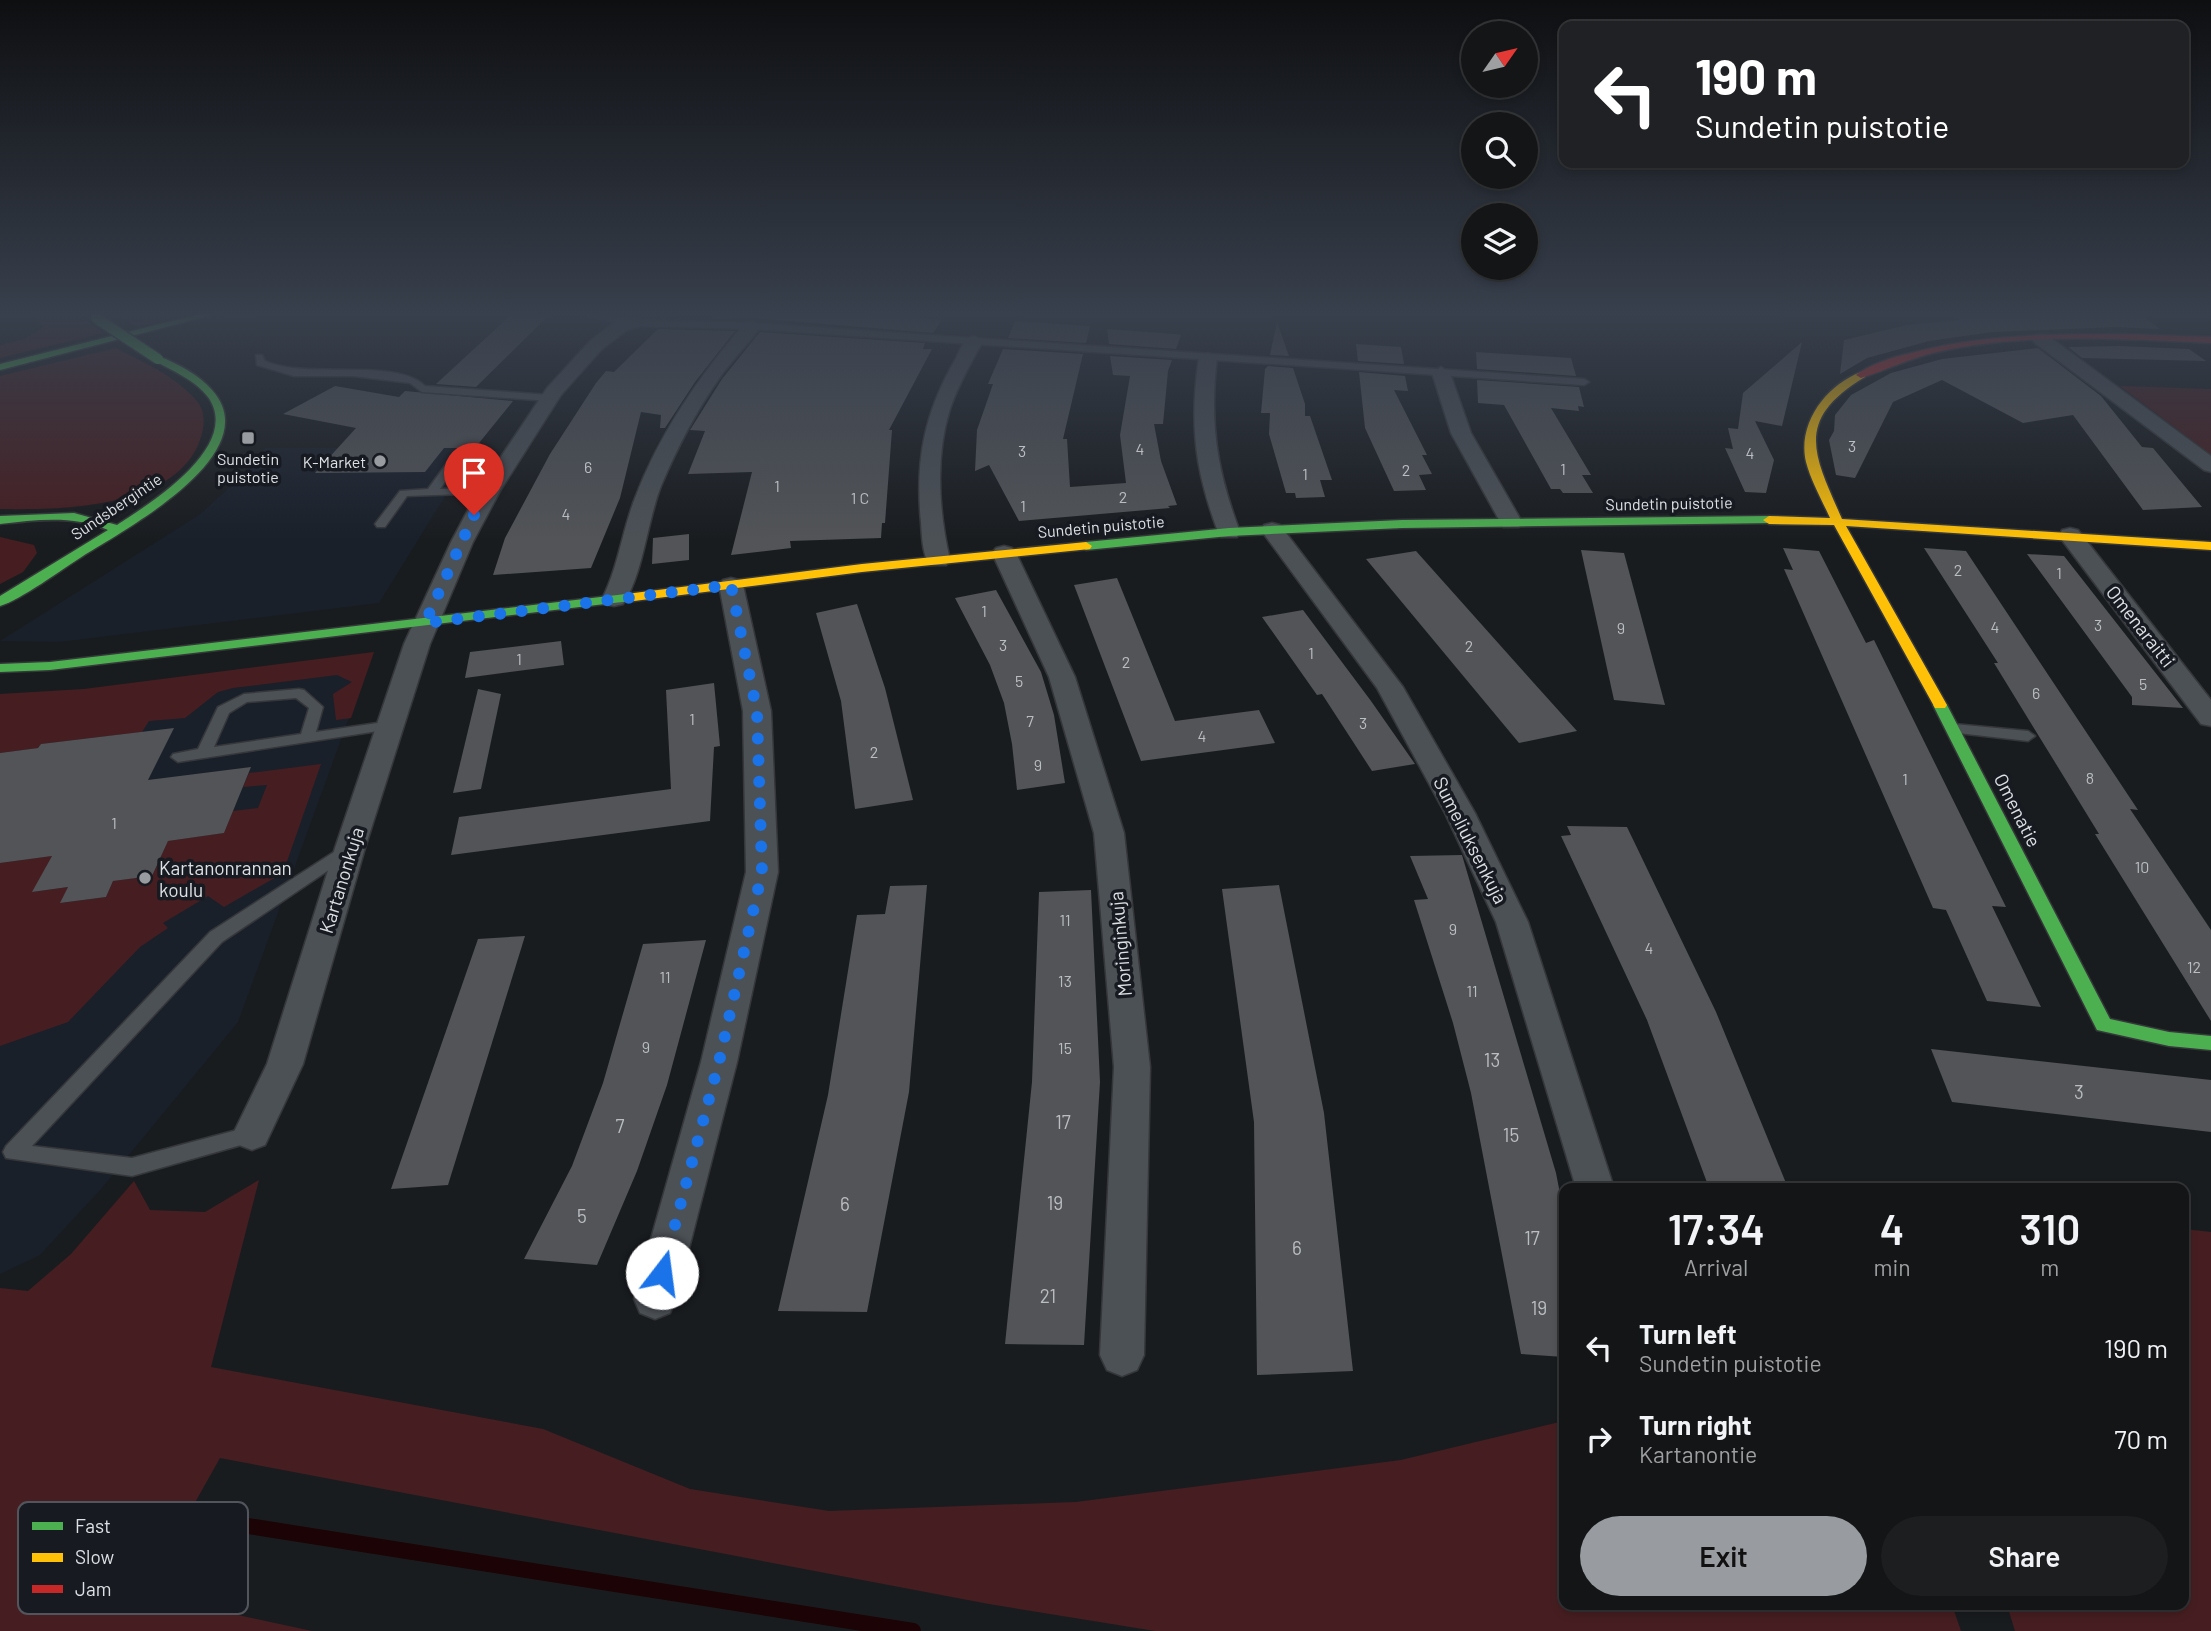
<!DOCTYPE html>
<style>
:root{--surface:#131517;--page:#1c1e20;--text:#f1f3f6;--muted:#9d9fa1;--line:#323436;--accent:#989b9f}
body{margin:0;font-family:Barlow,sans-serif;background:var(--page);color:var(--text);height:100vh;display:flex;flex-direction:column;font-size:26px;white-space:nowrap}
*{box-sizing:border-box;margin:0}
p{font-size:23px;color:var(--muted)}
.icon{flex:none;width:38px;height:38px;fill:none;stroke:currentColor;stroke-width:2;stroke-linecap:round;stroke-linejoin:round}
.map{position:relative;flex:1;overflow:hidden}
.sheet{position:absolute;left:1559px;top:1183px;width:630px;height:427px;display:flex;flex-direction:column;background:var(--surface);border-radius:14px;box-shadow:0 4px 10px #0003,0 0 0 2px var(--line)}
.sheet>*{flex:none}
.hud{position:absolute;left:1559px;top:21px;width:630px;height:147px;border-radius:14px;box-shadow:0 4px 10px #0003,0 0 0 2px var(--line);background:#202124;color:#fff;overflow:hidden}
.needle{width:46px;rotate:56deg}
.tools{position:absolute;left:1461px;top:21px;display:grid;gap:14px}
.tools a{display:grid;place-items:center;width:77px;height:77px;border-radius:50%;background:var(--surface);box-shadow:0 4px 10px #0003,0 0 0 2px var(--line);font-size:35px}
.pin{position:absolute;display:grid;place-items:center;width:60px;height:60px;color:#fff;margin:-72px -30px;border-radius:50% 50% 50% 0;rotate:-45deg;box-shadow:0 0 7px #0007}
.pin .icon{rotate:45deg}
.me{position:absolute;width:77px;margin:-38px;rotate:15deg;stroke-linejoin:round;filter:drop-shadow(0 0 5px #0008)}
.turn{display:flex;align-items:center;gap:24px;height:147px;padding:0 21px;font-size:32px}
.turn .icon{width:91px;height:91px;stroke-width:2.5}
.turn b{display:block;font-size:49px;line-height:60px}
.eta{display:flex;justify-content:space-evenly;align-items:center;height:119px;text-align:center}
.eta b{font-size:42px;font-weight:600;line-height:49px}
.action{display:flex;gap:14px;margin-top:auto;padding:14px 21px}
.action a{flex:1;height:80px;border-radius:42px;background:var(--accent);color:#111;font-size:28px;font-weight:600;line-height:80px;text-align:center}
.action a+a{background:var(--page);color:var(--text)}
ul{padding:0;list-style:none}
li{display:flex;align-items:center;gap:21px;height:91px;padding:0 21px}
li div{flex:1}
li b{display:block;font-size:26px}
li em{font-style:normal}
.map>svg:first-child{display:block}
.built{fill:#19202a}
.green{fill:#461e21}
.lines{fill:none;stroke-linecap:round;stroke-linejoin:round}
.stream{stroke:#1c0305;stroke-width:16}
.building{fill:#525457}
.lane-casing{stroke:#35373a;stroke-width:3}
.street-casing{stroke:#35373a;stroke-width:3}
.fast-casing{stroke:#35373a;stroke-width:3}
.slow-casing{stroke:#35373a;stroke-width:3}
.jam-casing{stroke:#35373a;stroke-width:3}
.lane{fill:#4c5156;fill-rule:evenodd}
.street{fill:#4c5156;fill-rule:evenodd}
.fast{fill:#4caf50;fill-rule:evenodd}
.slow{fill:#ffc107;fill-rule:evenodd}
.jam{fill:#c62828;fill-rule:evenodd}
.fast-bridge-casing{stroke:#35373a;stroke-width:13;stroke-linecap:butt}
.fast-bridge{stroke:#4caf50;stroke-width:10}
.route{stroke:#1a73e8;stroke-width:12;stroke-dasharray:0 21.6}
.poi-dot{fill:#989b9f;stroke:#171b21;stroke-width:2.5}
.labels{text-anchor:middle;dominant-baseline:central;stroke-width:7;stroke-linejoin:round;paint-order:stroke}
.number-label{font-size:16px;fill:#babdc1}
.far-poi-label{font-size:16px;fill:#dde0e4;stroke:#171b21}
.far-street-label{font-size:16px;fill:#dde0e4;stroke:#171b21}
.street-label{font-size:19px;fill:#dde0e4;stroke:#171b21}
.poi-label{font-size:19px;fill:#dde0e4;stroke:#171b21;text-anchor:start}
.near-number-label{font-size:19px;fill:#babdc1}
.key{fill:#171b21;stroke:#52565c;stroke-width:2}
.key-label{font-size:19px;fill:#dde0e4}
</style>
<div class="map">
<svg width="2211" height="1631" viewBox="0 0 2211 1631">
<rect width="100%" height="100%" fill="#191c1f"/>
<g class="built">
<polygon points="265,448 475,448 379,603 59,642 0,641 199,515 237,481"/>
<polygon points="366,671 238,1022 101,1189 40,1255 0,1274 0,733 233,688"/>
</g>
<g class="green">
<polygon points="30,313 76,313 103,333 0,358 0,345 25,339 43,327"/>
<polygon points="118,313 192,313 136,327"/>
<path d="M 116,348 C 144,363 174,375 196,400 C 206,411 205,427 200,440 C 176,509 59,510 0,509 L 0,376 Z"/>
<polygon points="2120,386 2211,389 2211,455"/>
<polygon points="0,537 34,545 37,553 23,572 0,584"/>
<polygon points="374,652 351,718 336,720 333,694 352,682 337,675 233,688 218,692 185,718 149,721 142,732 41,744 38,748 0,753 0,694 84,689"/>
<polygon points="321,764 283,873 224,907 208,896 163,923 168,928 140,947 68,1022 0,1046 0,863 52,856 33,892 68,887 61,903 106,897 113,881 152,876 168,841 224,833 233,811 258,808 267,785 243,787 249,773"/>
<polygon points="259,1180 211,1367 543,1429 690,1489 829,1511 1076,1502 1401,1460 1564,1421 1564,1605 1952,1605 1961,1631 1155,1631 989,1604 220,1458 157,1570 238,1615 312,1631 0,1631 0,1288 28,1291 71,1254 134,1181 150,1210 205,1212"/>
<polygon points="2184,1229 2211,1232 2211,1631 2015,1631 2007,1605 2184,1605"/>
</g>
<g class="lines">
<polyline class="stream" points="210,1520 913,1631"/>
</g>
<g class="building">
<polygon points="718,313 846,313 942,320 933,333 752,318 712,319"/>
<polygon points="1949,313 2138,313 2160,329 2116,327 1992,332 1929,341 1867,358 1840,374 1844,340 1907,325 1960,320"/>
<polygon points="512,314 547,317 476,387 436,384"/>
<polygon points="1015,321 1043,323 1090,326 1086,343 1008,338"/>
<polygon points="1277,322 1289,356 1270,355"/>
<polygon points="658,329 735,331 695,382 665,428 660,428 661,415 641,412 620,498 591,568 493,575 505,538 550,454 596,383 606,371 614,372"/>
<polygon points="1107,329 1175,334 1181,335 1176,349 1109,344"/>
<polygon points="760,332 925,343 923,349 932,349 889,430 892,430 885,523 882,523 881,538 790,541 791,548 731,555 752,472 688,474 705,431 690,430 722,379"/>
<polygon points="1802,342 1782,426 1755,421 1774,460 1766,493 1745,492 1725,448 1733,449 1728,428 1738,429 1743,393"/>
<polygon points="1356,344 1401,347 1404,364 1358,361"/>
<polygon points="2120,346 2189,349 2206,361 2082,358 2068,347"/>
<polygon points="2038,348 2101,396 2142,447 2153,448 2202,507 2143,510 2073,415 2023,423 1942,380 1893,402 1855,478 1836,475 1829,440 1834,431 1835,415 1851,395 1891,373 1942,359"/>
<polygon points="1003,349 1083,354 1063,439 1067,439 1070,487 1126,483 1120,435 1130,376 1113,375 1110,356 1172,360 1168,371 1163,424 1154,424 1161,461 1177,505 1168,506 1170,508 1019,521 989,465 975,471 977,430 993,384 988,384"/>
<polygon points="1476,352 1571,358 1576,376 1477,369"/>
<polygon points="1268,366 1293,368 1305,404 1305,416 1310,416 1332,480 1320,480 1325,497 1296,498 1295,493 1286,493 1269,434 1270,413 1261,413 1265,369"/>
<polygon points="1359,372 1405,376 1408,391 1394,390 1427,455 1422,455 1432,474 1419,475 1426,490 1394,491 1365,428"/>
<polygon points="1477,380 1579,387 1584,407 1578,406 1579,411 1551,408 1591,475 1582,475 1593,493 1563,493 1560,489 1551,489 1504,405 1478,403"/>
<polygon points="335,386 399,397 405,391 513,401 475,448 444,448 425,472 315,473 356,428 283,414"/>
<polygon points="689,534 689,560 652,564 653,538"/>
<polygon points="1783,548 1819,551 1866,643 1874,640 2006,907 1992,906 2041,1007 1987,1001 1946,910 1933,908 1784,569 1793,570"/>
<polygon points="1924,548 1966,551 2138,810 2130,809 2211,930 2211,1021 2095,834 2099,834 1994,663 1998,663"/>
<polygon points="1581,550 1624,553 1665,705 1614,700"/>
<polygon points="1416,551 1532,681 1577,731 1519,743 1366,559"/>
<polygon points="2027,554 2064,556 2183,708 2132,705 2132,697"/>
<polygon points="1117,578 1175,721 1259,710 1275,743 1141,761 1074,585"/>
<polygon points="996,590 1041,672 1054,715 1065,783 1017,790 1012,744 1004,703 990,665 955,598"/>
<polygon points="857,604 885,688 913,800 855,809 841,701 816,613"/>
<polygon points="1303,610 1371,701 1415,764 1372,771 1322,694 1317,695 1262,617"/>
<polygon points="561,641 564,665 465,678 470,652"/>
<polygon points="714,683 720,746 714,747 710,821 451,855 459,817 671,789 666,690"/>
<polygon points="478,689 501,694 481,789 453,793"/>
<polygon points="174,728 148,780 251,767 224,833 168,841 152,876 113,881 106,897 60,903 68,887 32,892 52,856 0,863 0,753 38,748 41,744"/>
<polygon points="1567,826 1627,827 1716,1012 1788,1188 1709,1188 1647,1020 1561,836 1571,835"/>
<polygon points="1462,855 1556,1173 1564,1214 1564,1357 1521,1354 1471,1093 1453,1023 1414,900 1428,899 1410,856"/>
<polygon points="927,885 909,1092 867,1312 778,1311 828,1095 857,915 885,914 890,886"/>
<polygon points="1279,885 1324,1113 1353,1371 1257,1375 1254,1122 1222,889"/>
<polygon points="1091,890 1100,1082 1084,1345 1005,1344 1032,1082 1039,892"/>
<polygon points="525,936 448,1185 391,1189 478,939"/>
<polygon points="706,940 667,1085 637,1171 597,1265 524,1259 572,1166 603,1083 643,944"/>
<polygon points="1931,1049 2211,1080 2211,1132 1952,1102"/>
</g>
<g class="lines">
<defs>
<g id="lane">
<polygon points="573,313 593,313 633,320 752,323 1584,379 1589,382 1584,385 752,329 633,326"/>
<path d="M 256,355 L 262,355 L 265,361 C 307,380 396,357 425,386 L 550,395 L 555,398 L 550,401 L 422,392 L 410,383 L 353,376 L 294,376 L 257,365 Z"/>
<polygon points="459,451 464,454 440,489 489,488 495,491 493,493 407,496 385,527 377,527 375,524 400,491 428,489 455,452"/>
<path d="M 299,689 L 304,690 L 323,707 L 316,732 L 391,721 L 398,725 L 391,729 L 178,762 L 171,757 L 173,754 L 198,749 L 218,707 L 244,694 ZM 296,698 L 309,708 L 301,734 L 214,747 L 229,713 L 247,702 Z"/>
<polygon points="1954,724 2028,731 2035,736 2028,741 1949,732 1947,729 1949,726"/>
<polygon points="348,843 356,849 354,853 222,942 32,1146 132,1158 252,1126 259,1128 262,1134 259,1140 132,1176 6,1158 3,1152 6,1146 210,932"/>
</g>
<g id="street">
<polygon points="633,318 639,319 642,323 639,327 627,330 602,349 561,395 500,491 473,542 430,644 365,848 303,1064 265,1145 252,1150 239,1145 233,1134 267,1064 335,848 404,644 451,542 478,491 547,388 590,341 615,322"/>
<path d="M 752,321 L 761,326 C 748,344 733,359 720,377 C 696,411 677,448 661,486 C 647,522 643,575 623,604 L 614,606 L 605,604 L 602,599 C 618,568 622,531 635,498 C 660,432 700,375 746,322 Z"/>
<polygon points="2041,334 2047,335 2211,456 2211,472 2204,470 2035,343 2032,339 2035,335"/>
<path d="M 974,336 L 983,341 C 971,363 958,385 950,409 C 935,457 939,512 950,560 L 946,565 L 930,565 C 922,554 922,536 921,523 C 915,461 924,414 955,360 C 960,351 963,338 974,336 Z"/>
<path d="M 1208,353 L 1217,358 C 1209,423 1217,471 1240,532 L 1237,537 L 1221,537 L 1218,532 C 1195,471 1189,423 1199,358 Z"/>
<polygon points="1441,367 1450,373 1471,433 1522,522 1519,527 1503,527 1451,433 1432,373"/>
<polygon points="1272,523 1280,525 1403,687 1475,813 1528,922 1614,1188 1576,1188 1496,922 1445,813 1377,688 1261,530 1264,525"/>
<polygon points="2070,528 2078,530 2211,700 2211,726 2201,724 2062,540 2059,535 2062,530"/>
<polygon points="1004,546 1012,548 1016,553 1075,677 1124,833 1150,1067 1144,1355 1137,1370 1122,1376 1107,1370 1100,1355 1114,1067 1094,833 1049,677 992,553 996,548"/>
<polygon points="731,578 739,580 743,585 771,711 778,872 737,1062 676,1299 670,1313 655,1319 640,1313 634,1299 701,1062 746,872 743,711 719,585 723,580"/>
</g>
<g id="fast">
<polygon points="204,313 220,313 0,370 0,364"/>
<path d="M 158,356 C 177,363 199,375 212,390 C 269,453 124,530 83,556 C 62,569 21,600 0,606 L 0,596 L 108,530 C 73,515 37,520 0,524 L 0,516 L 74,513 L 117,525 C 149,504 243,446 208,397 C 195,380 173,371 155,361 L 155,357 Z"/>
<polygon points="1769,516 1775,520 1773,523 1402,528 1229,536 1086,550 1080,546 1086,542 1229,528 1402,520"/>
<polygon points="634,593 640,597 639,600 50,670 0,672 0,664 50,662"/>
<polygon points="1940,701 1947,705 2110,1019 2169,1032 2211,1036 2211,1050 2169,1046 2097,1030 1933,705"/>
</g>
<g id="slow">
<path d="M 1861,372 L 1866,375 L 1865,377 C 1793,420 1814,455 1842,519 L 2211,542 L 2211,550 L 1846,526 L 1947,705 L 1945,708 L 1935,708 L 1834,525 L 1769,524 L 1763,520 L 1769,516 L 1830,518 C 1822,500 1811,481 1806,462 C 1797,424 1826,385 1861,372 Z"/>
<polygon points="1086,542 1092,546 1090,549 862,572 634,601 628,597 634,593 862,564"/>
</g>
<path id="jam" d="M 2127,334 L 2211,337 L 2211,343 C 2121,339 2026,332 1937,352 C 1910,358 1887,370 1861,378 L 1856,375 C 1871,364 1893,357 1911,353 C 1982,334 2055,334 2127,334 Z"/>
</defs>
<use href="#lane" class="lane-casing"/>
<use href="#street" class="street-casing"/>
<use href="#fast" class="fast-casing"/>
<use href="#slow" class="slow-casing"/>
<use href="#jam" class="jam-casing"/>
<use href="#lane" class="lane"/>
<use href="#street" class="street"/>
<use href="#fast" class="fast"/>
<use href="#slow" class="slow"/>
<use href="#jam" class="jam"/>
<defs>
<polyline id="fast-bridge" points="96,318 158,359"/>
</defs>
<use href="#fast-bridge" class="fast-bridge-casing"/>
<use href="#fast-bridge" class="fast-bridge"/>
</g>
<linearGradient id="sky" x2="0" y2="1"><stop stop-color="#0e0f11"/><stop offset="0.58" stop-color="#38404d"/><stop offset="1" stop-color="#38404d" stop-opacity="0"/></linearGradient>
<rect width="2211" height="541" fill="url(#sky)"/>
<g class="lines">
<polyline class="route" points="474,515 425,623 731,585 757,712 762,872 719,1062 662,1273"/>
</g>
<g class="poi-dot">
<rect x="241" y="431" width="14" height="14" rx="3.5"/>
<circle cx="380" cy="461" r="7"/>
<circle cx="145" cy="878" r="7"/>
</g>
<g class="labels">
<g class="number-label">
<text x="1852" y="445">3</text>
<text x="1140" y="448">4</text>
<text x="1022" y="450">3</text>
<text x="1750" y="452">4</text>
<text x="588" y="466">6</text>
<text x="1563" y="468">1</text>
<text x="1406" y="469">2</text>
<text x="1305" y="473">1</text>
<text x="777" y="485">1</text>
<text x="1123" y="496">2</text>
<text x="860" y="497">1 C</text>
<text x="1023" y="505">1</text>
<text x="566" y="513">4</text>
<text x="1958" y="569">2</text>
<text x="2059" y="572">1</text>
<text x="984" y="610">1</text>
<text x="2098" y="624">3</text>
<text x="1995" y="626">4</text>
<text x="1621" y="627">9</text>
<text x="1003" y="644">3</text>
<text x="1469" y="645">2</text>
<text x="1311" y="652">1</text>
<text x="519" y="658">1</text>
<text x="1126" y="661">2</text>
<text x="1019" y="680">5</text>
<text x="2143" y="683">5</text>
<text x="2036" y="692">6</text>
<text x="692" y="718">1</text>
<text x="1030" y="720">7</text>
<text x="1363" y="722">3</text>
<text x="1202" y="735">4</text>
<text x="874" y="751">2</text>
<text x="1038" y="764">9</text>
<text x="2090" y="777">8</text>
<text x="1905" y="778">1</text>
<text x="114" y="822">1</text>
<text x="2142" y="866">10</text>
<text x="1065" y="919">11</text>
<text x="1453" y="928">9</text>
<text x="1649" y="947">4</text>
<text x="2194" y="966">12</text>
<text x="665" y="976">11</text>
<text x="1065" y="980">13</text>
<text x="1472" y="990">11</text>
<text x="646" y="1046">9</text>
<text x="1065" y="1047">15</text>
</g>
<g class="far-poi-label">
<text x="248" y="458">Sundetin<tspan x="248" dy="18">puistotie</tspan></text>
<text x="366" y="461" text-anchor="end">K-Market</text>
</g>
<g class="far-street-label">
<text transform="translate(1669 503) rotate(-1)">Sundetin puistotie</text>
<text transform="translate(116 506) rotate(-34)">Sundsbergintie</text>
<text transform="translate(1101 526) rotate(-5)">Sundetin puistotie</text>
</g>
<g class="street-label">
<text transform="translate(2141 626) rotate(52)">Omenaraitti</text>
<text transform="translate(2018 810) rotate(63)">Omenatie</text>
<text transform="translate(1471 840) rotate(63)">Sumeliuksenkuja</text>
<text transform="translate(341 880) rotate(-73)">Kartanonkuja</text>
<text transform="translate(1120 944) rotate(-95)">Moringinkuja</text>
</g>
<g class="poi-label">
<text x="159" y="867">Kartanonrannan<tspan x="159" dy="22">koulu</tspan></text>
</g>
<g class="near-number-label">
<text x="1492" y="1059">13</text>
<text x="2079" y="1091">3</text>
<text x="1063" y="1121">17</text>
<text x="620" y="1125">7</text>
<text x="1511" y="1134">15</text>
<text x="1055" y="1202">19</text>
<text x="845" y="1203">6</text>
<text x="582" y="1215">5</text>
<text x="1532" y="1237">17</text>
<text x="1297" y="1247">6</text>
<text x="1048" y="1295">21</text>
<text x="1539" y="1307">19</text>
</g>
</g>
<rect x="18" y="1502" width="230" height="112" rx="10" class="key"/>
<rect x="32" y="1522" width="31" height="8" fill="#4caf50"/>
<rect x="32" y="1553" width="31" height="9" fill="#ffc107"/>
<rect x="32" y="1585" width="31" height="8" fill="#c62828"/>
<g class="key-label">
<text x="75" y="1533">Fast</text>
<text x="75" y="1564">Slow</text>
<text x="75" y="1596">Jam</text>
</g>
</svg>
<div class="tools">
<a><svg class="needle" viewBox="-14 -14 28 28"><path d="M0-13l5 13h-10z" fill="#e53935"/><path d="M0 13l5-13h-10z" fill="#9d9fa1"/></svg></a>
<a><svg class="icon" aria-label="search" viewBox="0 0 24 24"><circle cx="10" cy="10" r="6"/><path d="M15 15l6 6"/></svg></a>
<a><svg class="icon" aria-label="layers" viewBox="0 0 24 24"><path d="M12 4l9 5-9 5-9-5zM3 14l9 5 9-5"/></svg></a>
</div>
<div class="pin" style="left:474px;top:515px;background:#d93025"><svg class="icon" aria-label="arrive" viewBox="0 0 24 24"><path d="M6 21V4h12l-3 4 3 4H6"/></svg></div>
<svg class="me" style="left:662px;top:1273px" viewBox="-20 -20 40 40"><circle r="19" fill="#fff"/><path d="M0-13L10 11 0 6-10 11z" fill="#1a73e8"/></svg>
<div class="hud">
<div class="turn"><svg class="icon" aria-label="left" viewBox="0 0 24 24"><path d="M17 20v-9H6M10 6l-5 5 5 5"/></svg><div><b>190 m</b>Sundetin puistotie</div></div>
</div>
<section class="sheet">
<div class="eta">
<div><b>17:34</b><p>Arrival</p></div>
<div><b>4</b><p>min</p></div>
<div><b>310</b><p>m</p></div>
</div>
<ul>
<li><svg class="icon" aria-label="left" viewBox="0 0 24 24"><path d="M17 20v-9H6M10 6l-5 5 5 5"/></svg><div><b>Turn left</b><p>Sundetin puistotie</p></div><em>190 m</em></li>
<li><svg class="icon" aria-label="right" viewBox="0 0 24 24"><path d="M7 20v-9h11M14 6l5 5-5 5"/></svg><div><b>Turn right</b><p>Kartanontie</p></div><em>70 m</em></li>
</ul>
<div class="action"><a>Exit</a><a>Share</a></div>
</section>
</div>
